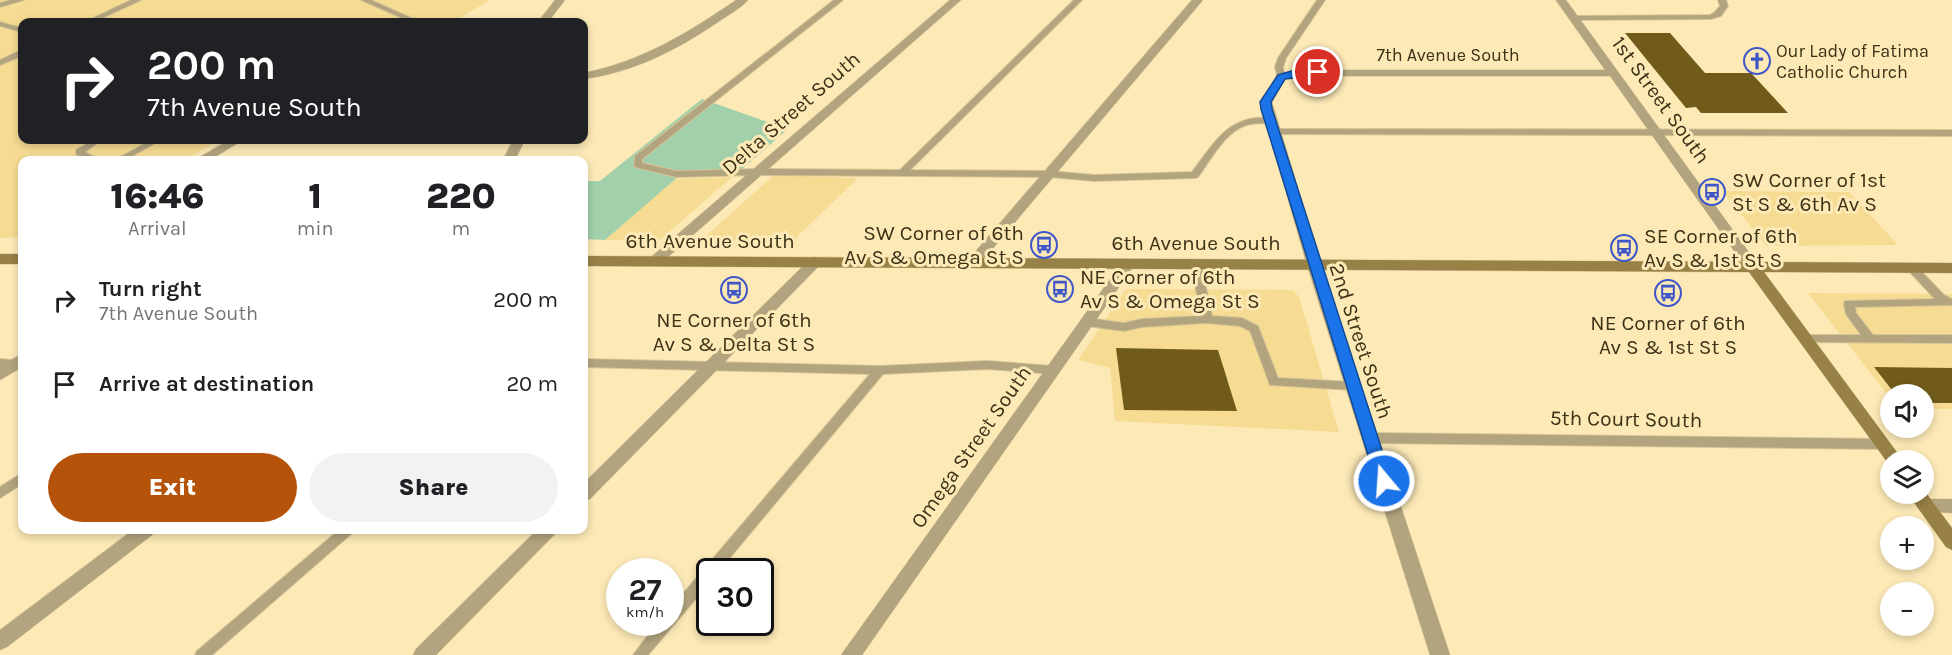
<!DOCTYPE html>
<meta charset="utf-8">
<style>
:root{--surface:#fff;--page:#f2f2f2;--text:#202124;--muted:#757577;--accent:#b45309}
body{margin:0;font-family:Karla,sans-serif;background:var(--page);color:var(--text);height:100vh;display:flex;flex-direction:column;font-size:22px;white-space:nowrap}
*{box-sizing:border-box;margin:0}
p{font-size:20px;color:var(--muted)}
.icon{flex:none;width:33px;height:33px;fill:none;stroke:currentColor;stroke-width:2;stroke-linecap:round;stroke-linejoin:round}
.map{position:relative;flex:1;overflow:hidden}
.panel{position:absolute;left:18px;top:156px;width:570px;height:378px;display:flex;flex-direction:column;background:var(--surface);border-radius:12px;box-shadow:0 3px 9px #0003}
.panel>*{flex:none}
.top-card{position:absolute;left:18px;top:18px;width:570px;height:126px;border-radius:12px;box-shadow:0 3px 9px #0003;background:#202124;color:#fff;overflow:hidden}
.buttons{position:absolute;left:1880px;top:384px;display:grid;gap:12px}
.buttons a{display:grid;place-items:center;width:54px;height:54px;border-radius:50%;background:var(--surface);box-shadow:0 3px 9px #0003;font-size:30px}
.speed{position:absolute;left:606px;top:558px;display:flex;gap:12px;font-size:30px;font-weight:700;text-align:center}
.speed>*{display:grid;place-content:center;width:78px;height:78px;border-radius:50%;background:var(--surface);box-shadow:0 3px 9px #0003;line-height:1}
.speed small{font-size:15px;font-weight:400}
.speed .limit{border:3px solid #111;border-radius:9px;background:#fff;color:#111}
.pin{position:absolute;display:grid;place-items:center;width:51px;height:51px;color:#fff;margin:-26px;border:3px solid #fff;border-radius:50%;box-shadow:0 2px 6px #0007}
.me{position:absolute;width:66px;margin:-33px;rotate:342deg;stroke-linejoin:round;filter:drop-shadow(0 0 4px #0008)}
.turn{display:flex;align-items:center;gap:21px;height:126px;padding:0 30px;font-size:27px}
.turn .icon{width:78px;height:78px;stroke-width:2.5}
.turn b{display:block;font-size:42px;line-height:51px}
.eta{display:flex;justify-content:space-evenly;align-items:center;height:102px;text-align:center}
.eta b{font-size:36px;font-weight:800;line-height:42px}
.primary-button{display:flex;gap:12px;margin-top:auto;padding:12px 30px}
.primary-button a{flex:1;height:69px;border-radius:36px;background:var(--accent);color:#fff;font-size:24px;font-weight:800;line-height:69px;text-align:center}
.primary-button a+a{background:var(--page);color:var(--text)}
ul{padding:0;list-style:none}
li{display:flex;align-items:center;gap:18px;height:84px;padding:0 30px}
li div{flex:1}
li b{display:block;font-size:22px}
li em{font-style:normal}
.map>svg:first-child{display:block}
.built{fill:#f6db92}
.green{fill:#a1d0aa}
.building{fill:#705b1a}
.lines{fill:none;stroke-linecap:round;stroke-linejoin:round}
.lane-casing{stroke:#d6c496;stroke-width:2}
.street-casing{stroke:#d6c496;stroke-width:1}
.secondary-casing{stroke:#d6c496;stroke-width:1}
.lane{fill:#b2a47e;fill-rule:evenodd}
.street{fill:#b2a47e;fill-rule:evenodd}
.secondary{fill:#978147;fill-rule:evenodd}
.route{fill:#1a73e8;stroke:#114b97;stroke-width:1.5}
.labels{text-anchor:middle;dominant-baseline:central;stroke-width:6;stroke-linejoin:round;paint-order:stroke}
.far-poi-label{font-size:18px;fill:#3c3218;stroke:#fce9b6;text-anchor:start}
.far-street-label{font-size:18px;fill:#3c3218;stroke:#fce9b6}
.street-label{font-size:21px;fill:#3c3218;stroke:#fce9b6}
.poi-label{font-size:21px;fill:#3c3218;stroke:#fce9b6;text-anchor:start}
</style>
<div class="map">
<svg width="1952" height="655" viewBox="0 0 1952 655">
<rect width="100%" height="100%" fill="#fce9b6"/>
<g class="built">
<polygon points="0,0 490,0 453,22 22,22 22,140 219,140 185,160 22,160 22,237 0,238"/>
<polygon points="774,175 858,178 799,235 795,241 707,240 707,235"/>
<polygon points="732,177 661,239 605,240 675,179"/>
<polygon points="1723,191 1849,192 1898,245 1766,246"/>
<polygon points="1126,289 1293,290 1299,297 1339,432 1115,421 1110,368 1078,360"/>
<polygon points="1808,293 1952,294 1952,409 1923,409 1923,394 1890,394 1890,398"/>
</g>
<polygon class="green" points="702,99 788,129 741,170 686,170 605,240 584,239 584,181 600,181"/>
<g class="building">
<polygon points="1625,33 1670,33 1705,73 1751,73 1788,113 1701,113 1696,107 1686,108"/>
<polygon points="1116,348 1218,350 1237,411 1124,410"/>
<polygon points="1874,367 1952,368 1952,403 1923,403 1923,394 1895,394"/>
</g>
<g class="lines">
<defs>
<g id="lane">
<polygon points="11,0 24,0 0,7 0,3"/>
<polygon points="131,0 141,0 94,22 85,22"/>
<polygon points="361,0 371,0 420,22 411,22"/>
<path d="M 834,0 L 843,0 L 642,159 L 642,163 L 676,171 L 757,169 L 900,170 L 1074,0 L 1082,0 L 910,170 L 1049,171 L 1095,175 L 1192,172 C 1210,149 1224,121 1256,118 C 1263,117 1269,117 1274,120 C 1267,125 1256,122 1247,125 C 1225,131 1211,160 1198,177 L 1195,178 L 1095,181 L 1049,177 L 757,175 L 676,177 L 635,167 L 634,165 L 635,156 Z"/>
<polygon points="1317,0 1325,0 1286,58 1283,67 1285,77 1281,79 1278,79 1275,67 1278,58"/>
<polygon points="1718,0 1726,0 1728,6 1721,16 1711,19 1574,20 1570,18 1574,16 1710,15 1715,12 1720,6"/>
<polygon points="0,22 22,28 22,32 0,26"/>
<polygon points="19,51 22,51 22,56 0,65 0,60"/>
<polygon points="1274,129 1952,130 1952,136 1271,134 1270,132"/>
<polygon points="93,140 102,140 85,152 96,158 97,160 87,160 76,154 76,150"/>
<polygon points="151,140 161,140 125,160 115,160"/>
<polygon points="1196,261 1201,264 1212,316 1242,318 1258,326 1278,378 1353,382 1357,383 1359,386 1357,389 1353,390 1270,385 1250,331 1240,326 1207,323 1142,327 1124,331 1087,326 1082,322 1087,318 1124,323 1142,319 1201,316 1191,264"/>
<polygon points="1912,265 1916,266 1944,295 1952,299 1952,305 1855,307 1856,313 1873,335 1952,335 1952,343 1801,342 1800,339 1801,336 1805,335 1861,335 1846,314 1844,304 1845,301 1935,299 1908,270 1907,268"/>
<polygon points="0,359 22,361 22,369 0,367"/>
<polygon points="584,359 880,366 987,361 1053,366 1057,367 1058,370 1057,373 1053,374 987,369 883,374 718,572 710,572 710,582 648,655 633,655 658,622 670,622 670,609 870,374 584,367"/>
<polygon points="1370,433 1881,439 1885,441 1887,444 1885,447 1881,449 1370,443 1366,441 1364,438 1366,435"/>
<polygon points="22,473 22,484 0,498 0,487"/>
<polygon points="339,530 353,530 351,534 212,655 195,655 197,651"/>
</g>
<g id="street">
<polygon points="555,0 565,0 548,22 538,22"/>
<path d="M 736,0 L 748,0 C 740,9 728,15 718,22 C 677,50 634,72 584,79 L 584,73 C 642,61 688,33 736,0 Z"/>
<polygon points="950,0 961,0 660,264 650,264 648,261 650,258"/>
<polygon points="1192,0 1203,0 978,266 968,266 966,263 968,260"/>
<polygon points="1556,0 1566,0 1759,266 1761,269 1759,272 1749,272 1610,76 1296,76 1285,79 1272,102 1321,265 1450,655 1430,655 1307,265 1260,102 1277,75 1295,70 1605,70"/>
<polygon points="229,140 243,140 210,160 195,160"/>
<polygon points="513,140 525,140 515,160 503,160"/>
<polygon points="815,257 820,259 822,262 820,265 590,499 584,501 584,483 810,259"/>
<polygon points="1128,259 1135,264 1133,267 862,655 841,655 1123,261"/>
<polygon points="22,354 22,367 0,380 0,366"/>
<polygon points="1926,499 1952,499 1952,513 1920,511 1917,506 1920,501"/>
<polygon points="133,530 155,530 152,535 7,647 0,650 0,630"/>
<polygon points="537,530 557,530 554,535 436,655 413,655 416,649"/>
</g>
<g id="secondary">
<rect x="0" y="254" width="22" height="10"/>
<polygon points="584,256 1952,263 1952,273 1764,272 1899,455 1901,460 1890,460 1890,466 1749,272 584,266"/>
<polygon points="1923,489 1952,528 1952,550 1946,547 1908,494 1923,494"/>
</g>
</defs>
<use href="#lane" class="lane-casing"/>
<use href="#street" class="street-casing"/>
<use href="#secondary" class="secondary-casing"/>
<use href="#lane" class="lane"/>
<use href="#street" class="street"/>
<use href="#secondary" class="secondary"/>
</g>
<polygon class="route" points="1318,69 1321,70 1321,75 1285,79 1271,102 1272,109 1392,481 1389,485 1384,487 1378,485 1376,481 1261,109 1260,102 1278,75 1295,70"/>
<defs>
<symbol id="church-ring" viewBox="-11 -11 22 22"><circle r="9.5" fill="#fce9b6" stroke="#3f56c9" stroke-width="1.5"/><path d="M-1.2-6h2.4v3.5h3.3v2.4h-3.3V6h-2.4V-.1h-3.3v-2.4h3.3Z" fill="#3f56c9"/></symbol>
<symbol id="bus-ring" viewBox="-11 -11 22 22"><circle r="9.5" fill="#fce9b6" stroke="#3f56c9" stroke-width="1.5"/><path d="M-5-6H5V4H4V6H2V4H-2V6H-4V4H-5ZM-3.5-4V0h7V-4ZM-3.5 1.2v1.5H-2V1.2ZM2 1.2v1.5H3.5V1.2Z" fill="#3f56c9"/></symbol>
</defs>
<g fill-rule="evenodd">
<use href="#church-ring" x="1742" y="46" width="30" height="30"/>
<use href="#bus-ring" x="1697" y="177" width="30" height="30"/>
<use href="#bus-ring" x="1029" y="230" width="30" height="30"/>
<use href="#bus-ring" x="1609" y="233" width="30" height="30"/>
<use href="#bus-ring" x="1045" y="274" width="30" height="30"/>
<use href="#bus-ring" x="719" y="275" width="30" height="30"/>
<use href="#bus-ring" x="1653" y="278" width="30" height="30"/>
</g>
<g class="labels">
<g class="far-poi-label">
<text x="1776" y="51">Our Lady of Fatima<tspan x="1776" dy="21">Catholic Church</tspan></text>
</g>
<g class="far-street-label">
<text x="1448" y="55">7th Avenue South</text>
</g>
<g class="street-label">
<text transform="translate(1661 100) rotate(54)">1st Street South</text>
<text transform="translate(791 113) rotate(-41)">Delta Street South</text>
<text x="710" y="241">6th Avenue South</text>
<text x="1196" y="243">6th Avenue South</text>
<text transform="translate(1361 341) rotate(72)">2nd Street South</text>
<text transform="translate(1626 419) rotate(1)">5th Court South</text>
<text transform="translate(971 447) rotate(-55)">Omega Street South</text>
</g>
<g class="poi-label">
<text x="1732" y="180">SW Corner of 1st<tspan x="1732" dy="24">St S &amp; 6th Av S</tspan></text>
<text x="1024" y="233" text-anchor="end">SW Corner of 6th<tspan x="1024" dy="24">Av S &amp; Omega St S</tspan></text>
<text x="1644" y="236">SE Corner of 6th<tspan x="1644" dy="24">Av S &amp; 1st St S</tspan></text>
<text x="1080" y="277">NE Corner of 6th<tspan x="1080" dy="24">Av S &amp; Omega St S</tspan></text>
<text x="734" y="320" text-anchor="middle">NE Corner of 6th<tspan x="734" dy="24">Av S &amp; Delta St S</tspan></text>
<text x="1668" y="323" text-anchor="middle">NE Corner of 6th<tspan x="1668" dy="24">Av S &amp; 1st St S</tspan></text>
</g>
</g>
</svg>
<div class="buttons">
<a><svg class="icon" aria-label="sound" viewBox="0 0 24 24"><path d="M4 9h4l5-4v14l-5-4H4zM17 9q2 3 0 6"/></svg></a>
<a><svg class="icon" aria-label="layers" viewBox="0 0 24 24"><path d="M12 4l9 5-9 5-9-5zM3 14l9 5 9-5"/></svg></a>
<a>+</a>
<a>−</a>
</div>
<div class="speed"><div>27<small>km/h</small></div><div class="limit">30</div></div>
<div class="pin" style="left:1318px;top:72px;background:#d93025"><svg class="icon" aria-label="arrive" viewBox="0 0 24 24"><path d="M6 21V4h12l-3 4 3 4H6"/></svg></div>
<svg class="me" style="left:1384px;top:481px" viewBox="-20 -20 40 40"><circle r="17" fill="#1a73e8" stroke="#fff" stroke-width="3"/><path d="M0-11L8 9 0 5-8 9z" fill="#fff"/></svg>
<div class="top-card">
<div class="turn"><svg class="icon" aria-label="right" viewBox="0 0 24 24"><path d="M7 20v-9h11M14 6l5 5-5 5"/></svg><div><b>200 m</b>7th Avenue South</div></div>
</div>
<section class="panel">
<div class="eta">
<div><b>16:46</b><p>Arrival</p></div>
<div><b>1</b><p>min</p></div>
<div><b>220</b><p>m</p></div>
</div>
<ul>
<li><svg class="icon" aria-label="right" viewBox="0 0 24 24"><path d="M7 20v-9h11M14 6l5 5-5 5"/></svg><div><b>Turn right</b><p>7th Avenue South</p></div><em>200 m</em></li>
<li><svg class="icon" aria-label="arrive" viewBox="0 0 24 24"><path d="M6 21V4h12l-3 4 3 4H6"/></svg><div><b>Arrive at destination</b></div><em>20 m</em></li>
</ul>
<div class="primary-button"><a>Exit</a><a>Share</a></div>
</section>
</div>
